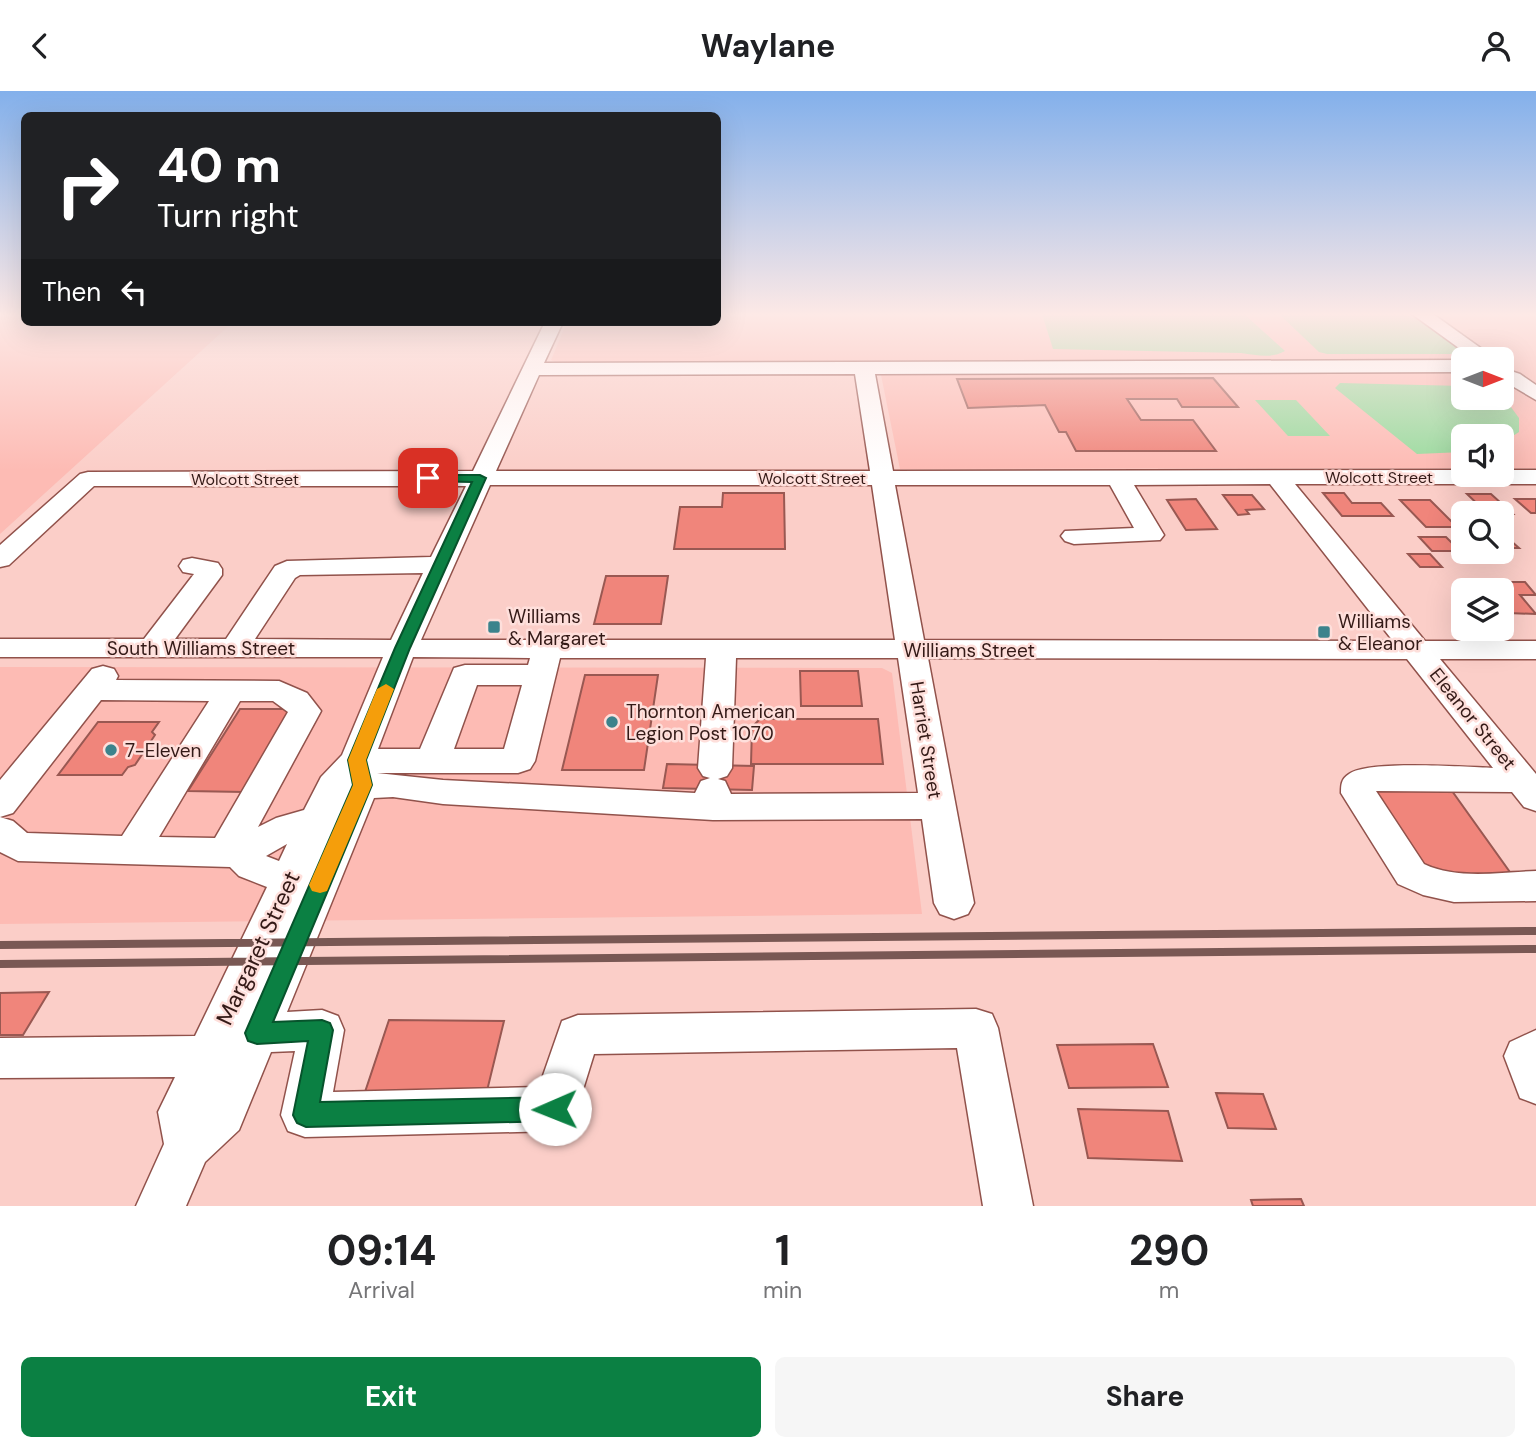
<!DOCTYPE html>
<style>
:root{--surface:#fff;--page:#f6f6f6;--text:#202124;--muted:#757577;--accent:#0b8043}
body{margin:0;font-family:"DM Sans",sans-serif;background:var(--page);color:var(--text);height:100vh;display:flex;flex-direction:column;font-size:26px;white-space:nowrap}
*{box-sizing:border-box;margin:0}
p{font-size:23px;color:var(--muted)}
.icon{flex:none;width:38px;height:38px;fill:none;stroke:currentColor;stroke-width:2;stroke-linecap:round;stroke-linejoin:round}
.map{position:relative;height:1115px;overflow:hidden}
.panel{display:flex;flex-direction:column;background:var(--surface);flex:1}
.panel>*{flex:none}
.guide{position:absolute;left:21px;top:21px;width:700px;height:214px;border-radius:10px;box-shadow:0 7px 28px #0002;background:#202124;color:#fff;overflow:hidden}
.needle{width:46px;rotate:90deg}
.controls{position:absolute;left:1451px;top:256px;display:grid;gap:14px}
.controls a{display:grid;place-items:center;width:63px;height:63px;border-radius:10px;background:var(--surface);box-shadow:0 7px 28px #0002;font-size:35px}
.pin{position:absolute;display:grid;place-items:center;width:60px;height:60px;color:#fff;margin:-30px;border-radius:14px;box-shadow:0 4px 10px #0006}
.me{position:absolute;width:77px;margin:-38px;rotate:269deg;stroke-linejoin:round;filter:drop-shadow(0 0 5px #0008)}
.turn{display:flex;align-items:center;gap:24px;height:147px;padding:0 21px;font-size:32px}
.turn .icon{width:91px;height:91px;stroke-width:2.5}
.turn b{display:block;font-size:49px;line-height:60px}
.then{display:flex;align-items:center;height:66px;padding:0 21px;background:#0003;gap:14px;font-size:26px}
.eta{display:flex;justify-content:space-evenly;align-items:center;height:119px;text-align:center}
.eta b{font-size:42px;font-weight:700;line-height:49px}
.cta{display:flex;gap:14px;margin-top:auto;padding:14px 21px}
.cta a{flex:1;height:80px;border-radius:10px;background:var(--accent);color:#fff;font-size:28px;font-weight:700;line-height:80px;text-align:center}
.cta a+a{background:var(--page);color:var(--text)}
header{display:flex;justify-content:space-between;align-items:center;height:91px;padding:0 21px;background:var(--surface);font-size:32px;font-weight:700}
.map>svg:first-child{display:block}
.built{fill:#fdbbb4;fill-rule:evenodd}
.green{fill:#9adb9f}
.building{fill:#f0857b;stroke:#995852;stroke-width:2}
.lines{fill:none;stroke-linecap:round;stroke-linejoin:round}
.minor-casing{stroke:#91524b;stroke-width:3}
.minor{fill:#fff;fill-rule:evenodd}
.rail{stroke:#795854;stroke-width:8}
.route{fill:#0b8043;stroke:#07532c;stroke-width:2}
.slow{fill:#f59e0b}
.poi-dot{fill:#3c838c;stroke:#fedfdb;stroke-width:2.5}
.labels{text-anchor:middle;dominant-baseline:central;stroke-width:5;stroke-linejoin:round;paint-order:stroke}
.far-street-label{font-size:16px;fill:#341a17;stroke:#fedfdb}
.poi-label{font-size:19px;fill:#341a17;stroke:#fedfdb;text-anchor:start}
.street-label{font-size:19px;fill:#341a17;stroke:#fedfdb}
.near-street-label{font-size:23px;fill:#341a17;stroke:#fedfdb}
</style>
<header><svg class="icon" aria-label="back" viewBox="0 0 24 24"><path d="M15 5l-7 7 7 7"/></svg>Waylane<svg class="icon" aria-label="person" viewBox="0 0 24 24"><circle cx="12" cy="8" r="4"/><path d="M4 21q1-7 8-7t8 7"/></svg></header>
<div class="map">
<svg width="1536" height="1115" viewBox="0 0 1536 1115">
<rect width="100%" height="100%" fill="#fbcec8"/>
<g class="built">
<polygon points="0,223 24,223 24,231 233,231 0,443"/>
<path d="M 718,223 L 1536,223 L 1536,377 L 1502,377 L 1502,345 L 1463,345 L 1463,377 L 900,378 L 879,274 L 559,273 L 551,269 L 567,231 L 718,231 ZM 1463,268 L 1502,268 L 1502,306 L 1463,306 Z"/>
<polygon points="0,576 882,577 892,582 922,823 0,833"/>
</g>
<g class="green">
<path d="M 1042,223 L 1244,223 L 1285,260 C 1271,268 1257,264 1241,262 L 1053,258 Z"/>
<polygon points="1279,223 1402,223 1422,229 1474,263 1327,263 1319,261"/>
<polygon points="1340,292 1463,295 1463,306 1502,304 1519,327 1519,341 1502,352 1502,345 1463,345 1463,361 1417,363 1335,297"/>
<polygon points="1255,309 1296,309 1330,345 1288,345"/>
</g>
<g class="building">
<polygon points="1213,287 1238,316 1182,316 1177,308 1127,308 1141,329 1193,329 1216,360 1076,360 1066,341 1059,341 1045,314 968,317 957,288"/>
<polygon points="723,402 784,402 785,458 674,458 680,416 722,416"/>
<polygon points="1323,402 1344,402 1352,412 1381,412 1393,425 1342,425"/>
<polygon points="1467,403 1491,403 1513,423 1502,423 1507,428 1502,428 1502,422 1487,422"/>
<polygon points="1223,404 1252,404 1264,418 1246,419 1249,423 1238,424"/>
<polygon points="1196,408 1217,438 1186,439 1167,409"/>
<polygon points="1515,408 1536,408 1536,422 1531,422"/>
<polygon points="1400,409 1430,409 1457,436 1426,436"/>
<polygon points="1502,442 1519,457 1502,457"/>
<polygon points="1419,446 1446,446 1460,460 1432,460"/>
<polygon points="1408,463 1430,463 1442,476 1420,476"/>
<polygon points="606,485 668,485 661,533 594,533"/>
<polygon points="1478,491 1525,491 1536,504 1520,504 1536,523 1508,522 1502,516 1502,499 1485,499"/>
<polygon points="800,580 858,580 862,615 801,615"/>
<polygon points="585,584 658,584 644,679 562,679"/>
<polygon points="240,618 291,618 244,701 188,700"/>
<polygon points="760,628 878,628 883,673 751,673 752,636"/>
<polygon points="98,631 159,631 152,641 155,644 135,674 128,676 122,684 58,684"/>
<polygon points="667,673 754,675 752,699 663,697"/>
<polygon points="1375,700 1452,700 1517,791 1432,790"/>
<polygon points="49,901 23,944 0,944 0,902"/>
<polygon points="389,929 504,930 485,1008 363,1007"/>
<polygon points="1153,953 1168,996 1069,997 1057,954"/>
<polygon points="1216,1002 1263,1003 1276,1038 1228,1037"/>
<polygon points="1078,1018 1168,1020 1182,1070 1088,1067"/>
<polygon points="1301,1108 1304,1115 1253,1115 1251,1109"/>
</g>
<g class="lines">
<defs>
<g id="minor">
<polygon points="1412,223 1433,223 1496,268 1474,268"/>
<path d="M 545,231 L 563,231 L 544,272 L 1463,269 L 1463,281 L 875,283 L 893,380 L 1463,379 L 1463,383 L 1502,383 L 1502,379 L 1536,379 L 1536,393 L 1295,393 L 1425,550 L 1536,550 L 1536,568 L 1440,568 L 1536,683 L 1536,720 L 1524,716 L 1512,701 L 1376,700 L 1424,773 C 1457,789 1501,781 1536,780 L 1536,810 L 1454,811 L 1423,804 L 1398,793 L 1341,702 C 1341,694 1341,688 1349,683 C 1368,669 1464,676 1493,677 L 1407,568 L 928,567 L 974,812 L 968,823 L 954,828 L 940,823 L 934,812 L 922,728 L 713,729 L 443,713 L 393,706 L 374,707 L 287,921 L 322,919 L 338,925 L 344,939 L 333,1001 L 539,996 L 562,930 L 578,924 L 976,918 L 992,923 L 998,937 L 1033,1115 L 983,1115 L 957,957 L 594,963 L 572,1034 L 555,1040 L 305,1046 L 288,1040 L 281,1024 L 295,960 L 271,961 L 239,1039 L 205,1071 L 186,1115 L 136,1115 L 164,1053 L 158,1021 L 175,986 L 0,987 L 0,947 L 195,945 L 267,796 L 239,785 L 230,776 L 18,770 L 0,761 L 0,726 L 13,730 L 27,742 L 122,745 L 209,610 L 101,609 L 13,722 L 0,726 L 0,689 L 92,578 L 103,575 L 114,578 L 118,585 L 116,589 L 279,590 L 307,602 L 321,620 L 258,736 L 276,727 L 304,719 L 321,686 L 342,664 L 383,566 L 0,566 L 0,548 L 144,548 L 194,483 L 183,481 L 179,475 L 183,469 L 192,467 L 218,472 L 222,478 L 222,484 L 175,548 L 226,548 L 275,475 L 287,470 L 431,466 L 466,395 L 94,395 L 9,474 L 0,476 L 0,454 L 80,383 L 88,381 L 473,380 ZM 855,283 L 870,380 L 496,380 L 539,284 ZM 1270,393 L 1393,550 L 924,549 L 895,394 L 1110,394 L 1134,437 L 1065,440 L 1061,445 L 1065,450 L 1074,453 L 1160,449 L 1164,444 L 1134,394 ZM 490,394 L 872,394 L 895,549 L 421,549 ZM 423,482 L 391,549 L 255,548 L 295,487 L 300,484 ZM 413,566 L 530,567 L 528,574 L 465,574 L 454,577 L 420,658 L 378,658 ZM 560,567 L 706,567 L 698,677 L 703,685 L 710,687 L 701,690 L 695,702 L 443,689 L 377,682 L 518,682 L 530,678 L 535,670 ZM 736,567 L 898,567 L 918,702 L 731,703 L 725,690 L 718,688 L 727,685 L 732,677 ZM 477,594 L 522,594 L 504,658 L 454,658 ZM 240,610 L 273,610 L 288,621 L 215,747 L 159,746 ZM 287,753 L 279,770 L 266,765 Z"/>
<polygon points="1502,277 1520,283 1536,294 1536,309 1502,289"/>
<polygon points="1536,939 1536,1013 1520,1007 1504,965 1510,951"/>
</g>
</defs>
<use href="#minor" class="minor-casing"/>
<use href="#minor" class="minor"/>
<g class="rail">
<polyline points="0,854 1536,840"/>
<polyline points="0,873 1536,858"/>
</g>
</g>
<linearGradient id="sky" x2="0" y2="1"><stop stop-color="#83b0eb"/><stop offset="0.59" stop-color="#fde9e6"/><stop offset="1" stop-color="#fde9e6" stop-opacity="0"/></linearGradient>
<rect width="1536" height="379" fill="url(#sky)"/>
<polygon class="route" points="428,384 480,384 486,387 410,557 366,669 372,694 273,931 322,929 330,932 333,939 320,1011 555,1006 564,1010 567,1018 564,1027 555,1030 306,1036 297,1032 293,1024 308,950 257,953 248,950 245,942 353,694 348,669 395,557 472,391 423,390 422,387"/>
<polygon class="slow" points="386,593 394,598 366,669 372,694 327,800 320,802 312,800 309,794 353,694 348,669 377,598"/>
<g class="poi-dot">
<rect x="487" y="529" width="14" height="14" rx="3.5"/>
<rect x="1317" y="534" width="14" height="14" rx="3.5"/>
<circle cx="612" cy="631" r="7"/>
<circle cx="111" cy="659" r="7"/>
</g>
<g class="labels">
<g class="far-street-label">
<text x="1379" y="386">Wolcott Street</text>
<text x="812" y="387">Wolcott Street</text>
<text x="245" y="388">Wolcott Street</text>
</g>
<g class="poi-label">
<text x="508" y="525">Williams<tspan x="508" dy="22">&amp; Margaret</tspan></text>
<text x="1338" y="530">Williams<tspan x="1338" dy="22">&amp; Eleanor</tspan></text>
<text x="626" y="620">Thornton American<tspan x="626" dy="22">Legion Post 1070</tspan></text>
<text x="125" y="659">7-Eleven</text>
</g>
<g class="street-label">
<text x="201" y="557">South Williams Street</text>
<text x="969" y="559">Williams Street</text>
<text transform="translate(1473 628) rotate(51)">Eleanor Street</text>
<text transform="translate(926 649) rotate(81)">Harriet Street</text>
</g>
<g class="near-street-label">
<text transform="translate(258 857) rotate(-65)">Margaret Street</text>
</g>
</g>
</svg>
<div class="controls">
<a><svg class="needle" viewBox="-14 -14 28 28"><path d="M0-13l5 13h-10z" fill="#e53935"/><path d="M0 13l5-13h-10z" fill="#757577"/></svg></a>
<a><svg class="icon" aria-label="sound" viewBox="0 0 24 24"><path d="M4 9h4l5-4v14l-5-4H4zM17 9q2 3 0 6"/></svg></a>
<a><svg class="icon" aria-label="search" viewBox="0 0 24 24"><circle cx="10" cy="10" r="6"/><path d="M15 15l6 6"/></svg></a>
<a><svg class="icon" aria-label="layers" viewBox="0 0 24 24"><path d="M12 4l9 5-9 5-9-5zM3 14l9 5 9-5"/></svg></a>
</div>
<div class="pin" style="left:428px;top:387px;background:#d93025"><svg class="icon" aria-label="arrive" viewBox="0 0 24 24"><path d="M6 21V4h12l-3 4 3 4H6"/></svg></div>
<svg class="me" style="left:555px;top:1018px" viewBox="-20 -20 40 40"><circle r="19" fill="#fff"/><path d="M0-13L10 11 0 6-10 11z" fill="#0b8043"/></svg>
<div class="guide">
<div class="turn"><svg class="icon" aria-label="right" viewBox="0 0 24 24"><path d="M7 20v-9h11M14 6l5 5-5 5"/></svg><div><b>40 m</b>Turn right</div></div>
<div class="then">Then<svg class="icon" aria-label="left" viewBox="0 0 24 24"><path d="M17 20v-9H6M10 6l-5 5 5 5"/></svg></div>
</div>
</div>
<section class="panel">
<div class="eta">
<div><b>09:14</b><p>Arrival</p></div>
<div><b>1</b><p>min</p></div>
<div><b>290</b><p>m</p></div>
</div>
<div class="cta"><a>Exit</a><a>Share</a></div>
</section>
